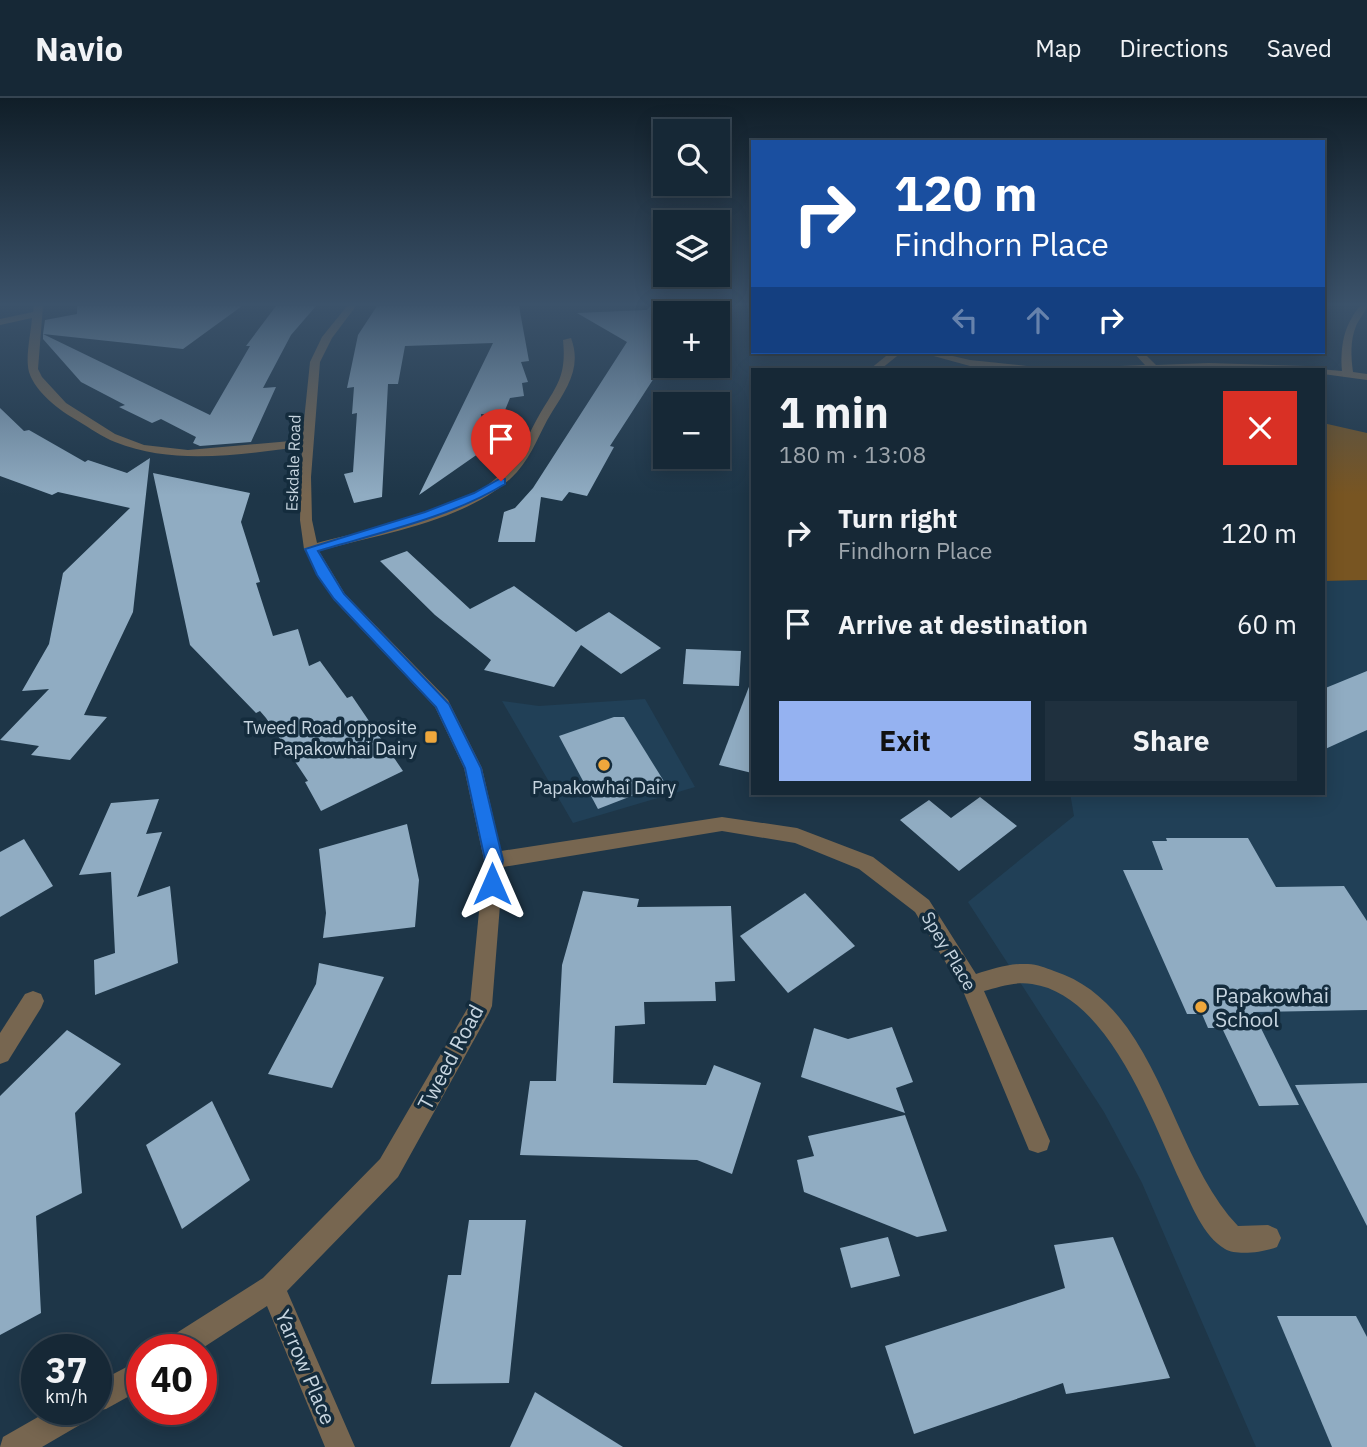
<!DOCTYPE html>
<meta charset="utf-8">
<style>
:root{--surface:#162836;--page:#1f303e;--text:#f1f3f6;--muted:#9ea6ad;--line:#354451;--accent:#95b2f1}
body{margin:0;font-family:"IBM Plex Sans",sans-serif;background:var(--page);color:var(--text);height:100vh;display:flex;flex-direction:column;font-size:26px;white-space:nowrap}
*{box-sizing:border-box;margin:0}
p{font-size:23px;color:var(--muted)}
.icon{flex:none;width:38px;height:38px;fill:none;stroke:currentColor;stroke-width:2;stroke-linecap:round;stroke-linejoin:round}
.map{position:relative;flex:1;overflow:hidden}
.side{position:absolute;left:751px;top:270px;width:574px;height:427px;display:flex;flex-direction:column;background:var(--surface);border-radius:0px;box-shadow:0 4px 18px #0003,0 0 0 2px var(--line)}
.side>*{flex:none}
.top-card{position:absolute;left:751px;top:42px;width:574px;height:214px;border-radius:0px;box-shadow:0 4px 18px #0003,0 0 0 2px var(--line);background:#1a4fa0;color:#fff;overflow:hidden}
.buttons{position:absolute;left:653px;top:21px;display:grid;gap:14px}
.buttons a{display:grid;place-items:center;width:77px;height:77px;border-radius:0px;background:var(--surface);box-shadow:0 4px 18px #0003,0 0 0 2px var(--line);font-size:35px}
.speed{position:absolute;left:21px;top:1236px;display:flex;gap:14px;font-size:35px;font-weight:700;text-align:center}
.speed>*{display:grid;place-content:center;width:91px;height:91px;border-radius:50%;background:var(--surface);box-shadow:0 4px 18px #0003,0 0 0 2px var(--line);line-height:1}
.speed small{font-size:18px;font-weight:400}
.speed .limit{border:10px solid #d22;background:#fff;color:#111}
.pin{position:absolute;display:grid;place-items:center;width:60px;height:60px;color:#fff;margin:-72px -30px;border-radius:50% 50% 50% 0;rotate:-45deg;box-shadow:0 0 7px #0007}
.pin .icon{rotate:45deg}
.me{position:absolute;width:77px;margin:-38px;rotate:0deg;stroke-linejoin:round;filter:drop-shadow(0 0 5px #0008)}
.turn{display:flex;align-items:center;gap:24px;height:147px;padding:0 28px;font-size:32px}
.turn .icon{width:91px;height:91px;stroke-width:2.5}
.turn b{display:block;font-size:49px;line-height:60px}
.lanes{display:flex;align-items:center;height:66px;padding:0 28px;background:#0003;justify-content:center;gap:35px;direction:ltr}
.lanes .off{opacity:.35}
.round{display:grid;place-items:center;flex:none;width:74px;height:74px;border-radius:0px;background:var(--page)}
.overview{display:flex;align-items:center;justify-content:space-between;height:119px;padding:0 28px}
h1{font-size:42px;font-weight:700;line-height:52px}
.button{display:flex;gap:14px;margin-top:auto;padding:14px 28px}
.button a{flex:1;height:80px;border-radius:0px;background:var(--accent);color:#111;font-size:28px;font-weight:700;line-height:80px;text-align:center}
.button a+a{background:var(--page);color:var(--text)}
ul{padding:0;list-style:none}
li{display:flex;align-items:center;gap:21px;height:91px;padding:0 28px}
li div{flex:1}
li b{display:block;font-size:26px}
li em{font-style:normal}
header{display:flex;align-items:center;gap:42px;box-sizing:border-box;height:98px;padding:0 35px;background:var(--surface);border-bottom:2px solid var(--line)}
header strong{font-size:33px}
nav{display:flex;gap:38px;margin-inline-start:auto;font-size:24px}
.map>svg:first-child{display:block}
.built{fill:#214057}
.green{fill:#785522}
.building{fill:#90acc2}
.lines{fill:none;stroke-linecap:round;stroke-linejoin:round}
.minor{fill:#776650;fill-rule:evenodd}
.route{fill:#1a73e8;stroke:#114b97;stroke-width:2}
.poi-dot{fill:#eea73c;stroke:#142c3d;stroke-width:2.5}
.labels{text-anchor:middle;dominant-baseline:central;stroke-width:7;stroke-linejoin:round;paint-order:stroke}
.far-street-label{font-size:16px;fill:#c7d5e0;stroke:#142c3d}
.poi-label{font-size:18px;fill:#c7d5e0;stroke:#142c3d;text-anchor:end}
.street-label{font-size:18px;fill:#c7d5e0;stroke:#142c3d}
.near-poi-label{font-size:21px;fill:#c7d5e0;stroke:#142c3d;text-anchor:start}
.near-street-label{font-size:21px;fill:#c7d5e0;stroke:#142c3d}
</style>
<header>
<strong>Navio</strong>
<nav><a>Map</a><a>Directions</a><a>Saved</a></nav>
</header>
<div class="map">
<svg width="1367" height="1349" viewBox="0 0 1367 1349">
<rect width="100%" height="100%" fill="#1e3648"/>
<g class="built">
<polygon points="1367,482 1367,1349 1256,1349 1142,1085 1104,1014 968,804 1074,718 1070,695 1323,695 1323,483"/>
<polygon points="645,601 695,689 573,725 502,603 539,608"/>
</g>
<polygon class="green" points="1323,325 1367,335 1367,482 1323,483"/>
<g class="building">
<polygon points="77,208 242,208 183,251 43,236 45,222 77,216"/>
<polygon points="276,208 316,208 291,237 263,290 276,289 251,344 200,348 193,345 196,339 161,321 152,325 119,309 125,307 81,284 43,241 43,236 210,317 250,248 246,248"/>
<polygon points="377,208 519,208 529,263 521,264 528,284 522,285 524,298 510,300 503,317 481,316 485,351 419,397 493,245 405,248 398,286 388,286 382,399 354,405 344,376 353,374 357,315 352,316 354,289 347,290 358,237"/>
<polygon points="650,208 665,208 665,211 690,210 682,215 665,215 665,263 610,348 614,349 587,398 569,394 562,403 541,399 535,444 498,444 504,414 515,410 533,390 627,244 577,215 647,212"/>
<polygon points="0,310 24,333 29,332 85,364 88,362 127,375 150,360 133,514 84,617 107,619 70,662 31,657 39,648 0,642 49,591 22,593 49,546 63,475 130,410 58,394 52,397 0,378"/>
<polygon points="153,375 250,395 241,424 260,484 256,485 273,538 298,531 309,568 320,563 347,600 352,598 403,673 321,713 305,684 308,683 266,620 260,613 256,615 190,547"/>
<polygon points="407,453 470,511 514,488 576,534 609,514 661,550 621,576 581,547 554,589 484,572 491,562 435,517 380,463"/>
<polygon points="686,551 741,553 739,588 683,586"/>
<polygon points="1367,573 1367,632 1323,652 1323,591"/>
<polygon points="750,586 752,587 752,675 719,667"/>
<polygon points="614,619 624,619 665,685 598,711 559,638"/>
<polygon points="980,699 1017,728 959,773 900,722 929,702 951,720"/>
<polygon points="159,701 146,736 162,734 137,799 170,788 178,865 95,897 94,862 115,855 111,774 79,777 111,705"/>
<polygon points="407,726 419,782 415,829 323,840 326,815 319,751"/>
<polygon points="1166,740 1248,740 1276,789 1344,788 1367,823 1367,912 1253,914 1299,1007 1259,1008 1222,930 1208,930 1202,916 1187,916 1123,772 1163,772 1152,743 1167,743"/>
<polygon points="24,741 53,788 0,819 0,754"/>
<polygon points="583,793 639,801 637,809 731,808 735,883 715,884 716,903 644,904 645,926 615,928 613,985 706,987 714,967 761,985 732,1076 697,1062 520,1057 530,983 556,983 562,867"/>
<polygon points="805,795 855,848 788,895 740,838"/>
<polygon points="319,865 384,879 332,990 268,976 316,886"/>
<polygon points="892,929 913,984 896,990 905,1015 801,979 814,930 848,941"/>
<polygon points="67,932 121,966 75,1015 82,1095 36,1118 41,1215 0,1237 0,998"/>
<polygon points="1367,985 1367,1128 1295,987"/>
<polygon points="212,1003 250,1082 182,1131 146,1047"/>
<polygon points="905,1017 947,1133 917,1139 804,1094 797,1062 814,1058 808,1038"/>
<polygon points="469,1122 526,1122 509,1285 431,1286 448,1177 461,1177"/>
<polygon points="888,1139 900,1178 851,1190 840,1150"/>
<polygon points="1113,1139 1170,1280 1066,1296 1063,1285 914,1336 885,1248 1065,1190 1054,1147"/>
<polygon points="1277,1218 1356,1218 1367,1239 1367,1349 1332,1349"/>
<polygon points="535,1294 623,1349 510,1349"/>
</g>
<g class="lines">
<g class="minor">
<path d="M 34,208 L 43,208 L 38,271 L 42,279 L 66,305 L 115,336 L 144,347 L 188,352 L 302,342 L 310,264 L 322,239 L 347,208 L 356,208 L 332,240 L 320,264 L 311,379 L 312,422 L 317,445 C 370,431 463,414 502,375 C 521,356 525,343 537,321 C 555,289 567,281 563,242 L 571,240 C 582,269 567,290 552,314 C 539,335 533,356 517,374 C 474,422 379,436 319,453 L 345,496 L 448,602 L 482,670 L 501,753 L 722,719 L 797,730 L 873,759 L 929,802 L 976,876 C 993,871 1010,865 1028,866 C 1037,866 1046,870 1054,873 C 1159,907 1169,1056 1238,1128 L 1268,1127 L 1277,1131 L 1281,1140 L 1277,1149 C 1264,1154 1237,1158 1225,1151 C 1203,1138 1191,1106 1181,1085 C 1152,1023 1109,897 1032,886 C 1016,883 999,889 984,893 L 1050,1043 L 1047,1052 L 1038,1055 L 1029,1052 L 963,893 L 915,814 L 859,771 L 795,745 L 722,733 L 503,769 L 492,908 L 489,915 L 398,1079 L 287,1193 L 355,1349 L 325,1349 L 267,1208 L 201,1251 L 163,1251 L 167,1241 L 263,1180 L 380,1061 L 470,906 L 484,762 L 464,670 L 435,609 L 334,502 L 304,451 L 300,422 L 302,349 C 239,356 176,368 115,344 C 102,339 90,330 78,323 C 59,312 36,295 29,274 C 25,259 31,235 32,220 L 0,227 L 0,221 L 33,214 Z"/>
<path d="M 1360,208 L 1367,208 C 1365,215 1359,221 1356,228 C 1350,243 1351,258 1353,274 L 1367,276 L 1367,282 L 1323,276 L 1323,271 L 1319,271 L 1342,273 C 1340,248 1344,227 1360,208 Z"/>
<polygon points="891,254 902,254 881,271 870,271"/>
<polygon points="919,254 935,254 970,262 1027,268 1032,271 970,268"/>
<polygon points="1133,254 1143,254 1156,267 1209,265 1306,268 1311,271 1115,271 1120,268 1145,267"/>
<polygon points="33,893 41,896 44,903 41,910 8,963 0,966 0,935 25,896"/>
<polygon points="142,1261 142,1291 106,1311 93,1314 90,1321 42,1349 0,1349 3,1339 52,1311 96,1311 96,1285"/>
</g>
</g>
<linearGradient id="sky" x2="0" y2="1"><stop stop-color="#101e28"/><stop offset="0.52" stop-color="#3b526a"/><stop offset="1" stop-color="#3b526a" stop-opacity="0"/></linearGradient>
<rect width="1367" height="397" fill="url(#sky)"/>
<path class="route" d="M 501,380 L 505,381 L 505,386 C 449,420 381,434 318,453 L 344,496 L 449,606 L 481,670 L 503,762 L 498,791 L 492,794 L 486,791 L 483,786 L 485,762 L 465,670 L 436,609 L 334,501 L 317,477 L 305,451 L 425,414 L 474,395 Z"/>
<g class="poi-dot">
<rect x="424" y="632" width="14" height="14" rx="3.5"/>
<circle cx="604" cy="667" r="7"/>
<circle cx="1201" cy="909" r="7"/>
</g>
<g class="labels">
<g class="far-street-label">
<text transform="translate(293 365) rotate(-88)">Eskdale Road</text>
</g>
<g class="poi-label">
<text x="417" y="629">Tweed Road opposite<tspan x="417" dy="21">Papakowhai Dairy</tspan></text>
<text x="604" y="689" text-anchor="middle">Papakowhai Dairy</text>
</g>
<g class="street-label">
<text transform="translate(949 853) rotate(59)">Spey Place</text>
</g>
<g class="near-poi-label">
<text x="1215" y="897">Papakowhai<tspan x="1215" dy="24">School</tspan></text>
</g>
<g class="near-street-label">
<text transform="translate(450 959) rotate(-62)">Tweed Road</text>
<text transform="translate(306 1269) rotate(67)">Yarrow Place</text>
</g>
</g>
</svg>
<div class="buttons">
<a><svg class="icon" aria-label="search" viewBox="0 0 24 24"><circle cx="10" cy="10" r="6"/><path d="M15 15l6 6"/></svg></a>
<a><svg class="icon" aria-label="layers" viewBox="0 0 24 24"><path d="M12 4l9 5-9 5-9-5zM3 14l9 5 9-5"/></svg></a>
<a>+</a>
<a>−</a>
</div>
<div class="speed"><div>37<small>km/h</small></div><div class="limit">40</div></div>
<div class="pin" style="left:501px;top:383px;background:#d93025"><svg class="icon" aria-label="arrive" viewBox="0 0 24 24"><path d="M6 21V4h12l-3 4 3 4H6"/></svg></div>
<svg class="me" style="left:492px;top:786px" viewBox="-20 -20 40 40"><path d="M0-17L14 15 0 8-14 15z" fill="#1a73e8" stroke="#fff" stroke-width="4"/></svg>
<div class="top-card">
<div class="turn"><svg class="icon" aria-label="right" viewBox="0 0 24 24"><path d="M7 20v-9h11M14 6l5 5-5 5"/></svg><div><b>120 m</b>Findhorn Place</div></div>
<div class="lanes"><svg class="icon off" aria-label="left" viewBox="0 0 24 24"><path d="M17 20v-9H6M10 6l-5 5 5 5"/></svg><svg class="icon off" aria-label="ahead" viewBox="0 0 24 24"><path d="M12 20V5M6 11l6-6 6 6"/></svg><svg class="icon" aria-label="right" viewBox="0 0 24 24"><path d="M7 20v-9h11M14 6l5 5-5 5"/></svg></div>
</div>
<section class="side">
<div class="overview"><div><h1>1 min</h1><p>180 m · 13:08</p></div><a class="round" style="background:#d93025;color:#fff"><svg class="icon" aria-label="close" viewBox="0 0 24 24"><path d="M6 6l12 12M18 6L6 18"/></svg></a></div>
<ul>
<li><svg class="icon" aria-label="right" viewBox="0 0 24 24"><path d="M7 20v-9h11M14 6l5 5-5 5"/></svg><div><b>Turn right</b><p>Findhorn Place</p></div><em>120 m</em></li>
<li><svg class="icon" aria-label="arrive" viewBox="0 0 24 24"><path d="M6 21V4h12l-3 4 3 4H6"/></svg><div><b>Arrive at destination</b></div><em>60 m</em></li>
</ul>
<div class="button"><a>Exit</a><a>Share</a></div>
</section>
</div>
